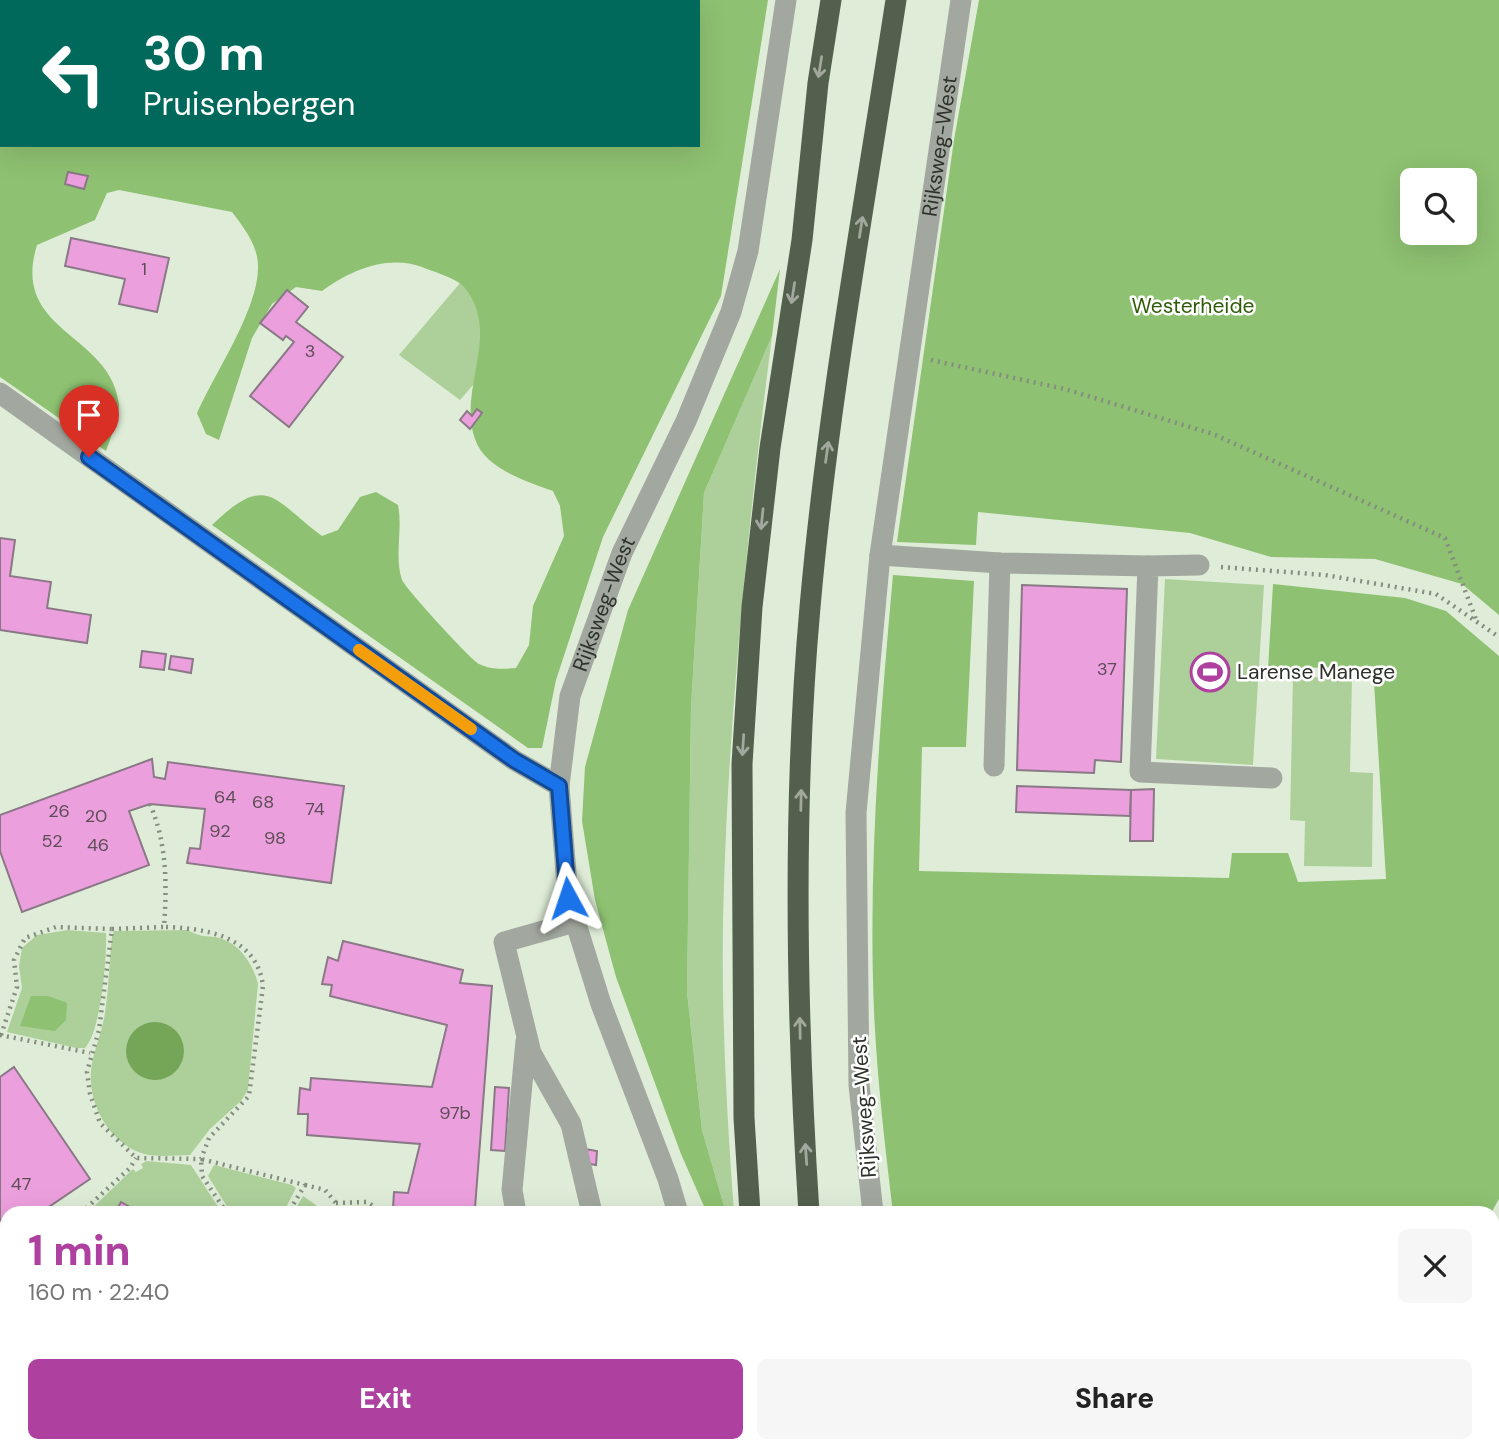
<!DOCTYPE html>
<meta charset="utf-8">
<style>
:root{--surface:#fff;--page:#f6f6f6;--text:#222;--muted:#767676;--accent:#ae409f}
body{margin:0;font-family:"DM Sans",sans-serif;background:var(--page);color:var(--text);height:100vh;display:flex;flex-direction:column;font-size:26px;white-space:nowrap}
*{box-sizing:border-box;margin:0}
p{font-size:23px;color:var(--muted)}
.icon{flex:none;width:38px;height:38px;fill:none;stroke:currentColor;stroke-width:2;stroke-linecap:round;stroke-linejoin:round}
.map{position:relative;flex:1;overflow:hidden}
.side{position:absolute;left:0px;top:1206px;width:1500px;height:247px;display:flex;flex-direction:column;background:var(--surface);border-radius:21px 21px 0 0;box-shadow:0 7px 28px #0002}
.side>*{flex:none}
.hud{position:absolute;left:0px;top:0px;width:700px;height:147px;box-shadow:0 7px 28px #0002;background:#00695c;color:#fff;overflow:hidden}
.tools{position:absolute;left:1400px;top:168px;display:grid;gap:14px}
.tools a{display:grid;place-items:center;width:77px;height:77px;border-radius:10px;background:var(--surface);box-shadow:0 7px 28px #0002;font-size:35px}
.pin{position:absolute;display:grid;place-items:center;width:60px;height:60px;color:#fff;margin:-72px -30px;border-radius:50% 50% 50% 0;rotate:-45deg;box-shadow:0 0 7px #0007}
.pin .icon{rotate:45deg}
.me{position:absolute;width:77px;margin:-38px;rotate:355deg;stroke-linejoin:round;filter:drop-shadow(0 0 5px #0008)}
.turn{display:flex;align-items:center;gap:24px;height:147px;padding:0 28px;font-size:32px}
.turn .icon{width:91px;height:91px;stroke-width:2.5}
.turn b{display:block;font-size:49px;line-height:60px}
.round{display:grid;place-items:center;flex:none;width:74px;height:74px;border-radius:10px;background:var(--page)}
.headline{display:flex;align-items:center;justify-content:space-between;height:119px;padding:0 28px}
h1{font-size:42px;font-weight:800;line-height:52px;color:var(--accent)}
.action{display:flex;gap:14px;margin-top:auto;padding:14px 28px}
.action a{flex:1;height:80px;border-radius:10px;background:var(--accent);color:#fff;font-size:28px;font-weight:800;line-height:80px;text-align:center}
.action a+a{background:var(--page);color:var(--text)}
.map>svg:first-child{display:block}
.green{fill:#add09b}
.forest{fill:#8ec171;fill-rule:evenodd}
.water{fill:#75a658}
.building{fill:#ec9fdd;stroke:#8b7887;stroke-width:2}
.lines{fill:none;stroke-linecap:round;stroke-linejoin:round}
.path{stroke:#848d7f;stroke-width:4.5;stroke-dasharray:2 5;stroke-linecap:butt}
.minor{stroke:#a2a89f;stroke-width:21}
.highway{stroke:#54604e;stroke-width:21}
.oneway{stroke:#a1a89e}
.route-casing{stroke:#114b97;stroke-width:18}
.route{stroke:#1a73e8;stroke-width:12}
.slow{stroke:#f59e0b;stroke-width:12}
.labels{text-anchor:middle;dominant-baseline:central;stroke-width:5;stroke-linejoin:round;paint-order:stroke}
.number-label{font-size:18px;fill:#5d4d57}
.street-label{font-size:21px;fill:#2d322a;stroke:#fff}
.park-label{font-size:21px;fill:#2f5c06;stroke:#fff}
.poi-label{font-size:21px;fill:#2d322a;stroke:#fff;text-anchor:start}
</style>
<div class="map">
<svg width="1499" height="1452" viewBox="0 0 1499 1452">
<rect width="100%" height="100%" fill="#dfedd8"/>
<g class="green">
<polygon points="488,250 551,296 460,400 399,355"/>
<path d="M 772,336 C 749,517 730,701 724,884 C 720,993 726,1104 734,1213 L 726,1213 L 702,1130 L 687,992 L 691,707 L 704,493 Z"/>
<polygon points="1165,579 1264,585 1253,765 1156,759"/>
<polygon points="1293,677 1352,678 1350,772 1373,773 1372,867 1304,866 1305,821 1290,820"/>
<path d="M 68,930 L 106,933 C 107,958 101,1031 85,1048 L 76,1048 L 7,1032 L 22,988 L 19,966 L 22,948 L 37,935 Z"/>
<path d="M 188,930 C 197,936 204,936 215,937 C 238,941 253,963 258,984 L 248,1090 L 241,1101 L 210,1129 L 190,1155 C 176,1155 155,1158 141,1153 C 109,1142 88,1104 91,1071 C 93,1051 102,1033 105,1013 C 109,988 109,962 112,937 L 114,931 Z"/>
<polygon points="147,1161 191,1165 222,1213 140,1213 122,1203 116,1213 87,1213 133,1169 136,1172 143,1168 141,1164"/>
<polygon points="214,1165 292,1185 296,1188 283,1213 231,1213 208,1176"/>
<polygon points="303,1196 316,1205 318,1213 293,1213"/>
</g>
<g class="forest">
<path d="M 0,0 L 768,0 L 721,296 L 603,537 L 556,680 L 542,748 L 528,748 L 212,525 C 268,471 273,500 322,536 L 338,530 L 360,497 L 376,492 L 398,505 C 403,530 394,556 402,580 C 406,589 470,659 479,664 C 492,670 502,669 516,668 L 529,645 L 533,606 L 564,536 L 560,506 L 553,491 C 526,481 485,469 475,439 C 457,389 502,335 465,288 C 457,278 434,272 422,267 C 387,254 349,271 322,291 L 296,287 L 272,304 L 252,338 L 219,440 L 206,434 L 197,413 C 215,373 257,311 258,269 C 259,247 245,229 232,212 L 119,190 L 107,193 L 95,220 L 37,245 C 10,333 110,332 119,404 C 120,417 110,438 106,451 L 0,377 ZM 2,2 L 698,2 L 698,145 L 2,145 Z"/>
<path d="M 979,0 L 1499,0 L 1499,615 L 1462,584 L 1375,559 L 1271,557 L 1190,533 L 978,512 L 976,545 L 897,542 L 954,140 ZM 1412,180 L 1465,180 L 1465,233 L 1412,233 Z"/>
<polygon points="780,269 772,336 704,493 691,707 687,992 702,1130 726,1213 707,1213 681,1154 616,977 595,900 582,821 585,767 628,610"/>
<path d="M 893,575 L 974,581 L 966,747 L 922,747 L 919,871 L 1229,878 L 1232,853 L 1288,853 L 1298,882 L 1386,879 L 1373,666 L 1268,669 L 1273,584 L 1405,598 L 1446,611 L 1499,656 L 1499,1199 L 1491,1213 L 893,1213 C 885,1146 877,1078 874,1011 C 868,866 880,719 893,575 Z"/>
<polygon points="31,996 48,996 67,1003 66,1020 55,1031 20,1026"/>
<polygon points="0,1397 7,1400 7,1446 144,1446 164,1452 0,1452"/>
<polygon points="921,1446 1354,1446 1350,1452 922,1452"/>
</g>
<circle class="water" cx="155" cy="1051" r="29"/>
<g class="building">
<polygon points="68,172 88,176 84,189 65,184"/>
<polygon points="71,238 169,258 157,312 119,304 125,279 65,266"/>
<polygon points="287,290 308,307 296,322 343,357 289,427 250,396 294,342 286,336 283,340 260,323"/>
<polygon points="477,409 482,413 470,429 460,420 467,411 472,416"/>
<polygon points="0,538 15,540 10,576 51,582 47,608 91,615 87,643 0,630"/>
<polygon points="1022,585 1127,589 1121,762 1095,760 1094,773 1017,770"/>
<polygon points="142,651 166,654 164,670 140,667"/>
<polygon points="171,656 193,659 191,673 169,669"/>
<polygon points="152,759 154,777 165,779 168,762 344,786 331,883 187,863 190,848 200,849 205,809 150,804 129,811 149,865 22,912 0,851 0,815"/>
<polygon points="1017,786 1131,790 1130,816 1016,812"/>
<polygon points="1154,789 1153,841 1130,841 1131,790"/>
<polygon points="343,941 463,970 460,983 492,986 475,1208 503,1209 502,1213 388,1213 393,1208 394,1192 408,1193 420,1144 307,1135 308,1114 298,1114 300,1088 310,1090 311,1078 432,1087 447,1025 330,996 332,985 322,984 328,957 338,961"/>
<polygon points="14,1067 90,1179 43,1211 45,1213 7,1213 7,1230 0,1219 0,1077"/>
<polygon points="495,1087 509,1088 505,1151 491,1150"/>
<polygon points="585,1149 597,1151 596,1165 584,1163"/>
<polygon points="121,1202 130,1207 140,1213 115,1213"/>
</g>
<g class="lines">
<g class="path">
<polyline points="137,0 138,2"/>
<polyline points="377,2 381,0"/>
<polyline points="0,120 2,120"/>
<polyline points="931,360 1065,389 1213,434 1445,538 1477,622"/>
<polyline points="1221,567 1325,575 1436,594 1499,637"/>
<path d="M 150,804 C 167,844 167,884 164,927 L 112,929 L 99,1030 L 87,1072 L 90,1094 L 100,1123 L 136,1158 L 201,1159 L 209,1138 L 249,1096 L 263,986 C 257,936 205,928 164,927"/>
<polyline points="0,1035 90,1053"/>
<polyline points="1,1035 17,987 14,960 25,938 56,927 112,929"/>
<polyline points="305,1185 325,1190 336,1203 336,1213"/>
<polyline points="336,1203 367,1202 384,1213"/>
<polyline points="81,1213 130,1168 136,1158"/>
<polyline points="227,1213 202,1176 201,1159 305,1185 288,1213"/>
</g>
<g class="minor">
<polyline points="0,393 514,760 559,786"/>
<polyline points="880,555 1000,563 1148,566"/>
<polyline points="1199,565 1148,566 1140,772 1272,778"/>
<polyline points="994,766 1000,563"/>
<polyline points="575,922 504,942 531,1053 571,1124 592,1213"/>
<polyline points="516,1213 512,1190 526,1041"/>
<path id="s1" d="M 678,1213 L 668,1179 L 601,1004 L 568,898 L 559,786 L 570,696 L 622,553 L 686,421 L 731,312 L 748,251 L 786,0"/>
<path id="s2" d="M 873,1213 L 859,1085 L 856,813 L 880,555 L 961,0"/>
<polyline points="0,1285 7,1288"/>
<polyline points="0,1395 7,1397"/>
<polyline points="183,1446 203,1452"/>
<polyline points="721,1446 722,1452"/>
<polyline points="897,1446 899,1452"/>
<polyline points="433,1452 435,1446"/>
<polyline points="611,1452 613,1446"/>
</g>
<g class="highway">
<polyline points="750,1213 744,1118 742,764 752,607 770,448 802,240 818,83 831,0"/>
<path d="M 809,1213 C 796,1012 792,808 810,607 C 828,403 865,202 896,0"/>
<polyline points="775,1446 776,1452"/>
<polyline points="833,1446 834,1452"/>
</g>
</g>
<defs><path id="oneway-shaft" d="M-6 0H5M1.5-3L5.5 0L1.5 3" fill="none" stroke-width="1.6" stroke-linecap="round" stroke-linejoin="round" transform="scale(1.75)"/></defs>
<g class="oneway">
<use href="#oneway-shaft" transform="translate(820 67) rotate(99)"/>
<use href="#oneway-shaft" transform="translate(861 227) rotate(-81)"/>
<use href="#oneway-shaft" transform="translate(793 293) rotate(99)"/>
<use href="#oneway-shaft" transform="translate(827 452) rotate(-82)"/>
<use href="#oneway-shaft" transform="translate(762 519) rotate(96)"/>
<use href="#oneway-shaft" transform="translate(743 745) rotate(94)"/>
<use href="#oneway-shaft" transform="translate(801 800) rotate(-89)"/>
<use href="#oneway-shaft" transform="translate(800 1028) rotate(-91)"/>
<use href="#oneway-shaft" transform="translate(806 1154) rotate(-94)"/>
</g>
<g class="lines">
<defs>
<polyline id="route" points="89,457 514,760 559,786 568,898"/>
</defs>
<use href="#route" class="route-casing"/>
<use href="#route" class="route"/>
<polyline class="slow" points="359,650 471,729"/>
</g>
<defs>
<symbol id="stadium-ring" viewBox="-11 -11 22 22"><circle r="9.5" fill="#fff" stroke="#ae409f" stroke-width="1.5"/><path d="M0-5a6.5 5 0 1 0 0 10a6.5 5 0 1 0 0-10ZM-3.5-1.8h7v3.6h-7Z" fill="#ae409f"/></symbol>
</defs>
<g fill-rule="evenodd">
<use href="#stadium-ring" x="1188" y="650" width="44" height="44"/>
</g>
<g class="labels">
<g class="number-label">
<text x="144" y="269">1</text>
<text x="310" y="351">3</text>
<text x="1107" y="669">37</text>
<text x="225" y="797">64</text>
<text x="263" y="802">68</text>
<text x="315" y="809">74</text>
<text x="59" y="811">26</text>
<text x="96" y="816">20</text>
<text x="220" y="831">92</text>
<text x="275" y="838">98</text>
<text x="52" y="841">52</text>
<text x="98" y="845">46</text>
<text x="455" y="1113">97b</text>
<text x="21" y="1184">47</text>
</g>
<g class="street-label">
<text stroke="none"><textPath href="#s2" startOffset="1073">Rijksweg-West</textPath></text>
<text stroke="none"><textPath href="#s1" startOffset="635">Rijksweg-West</textPath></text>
<text transform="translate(864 1107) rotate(-94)">Rijksweg-West</text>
</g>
<g class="park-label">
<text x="1193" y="306">Westerheide</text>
</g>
<g class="poi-label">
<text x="1237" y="672">Larense Manege</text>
</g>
</g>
</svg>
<div class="tools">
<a><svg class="icon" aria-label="search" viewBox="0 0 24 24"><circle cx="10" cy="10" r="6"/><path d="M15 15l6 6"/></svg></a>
</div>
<div class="pin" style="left:89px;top:457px;background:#d93025"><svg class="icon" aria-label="arrive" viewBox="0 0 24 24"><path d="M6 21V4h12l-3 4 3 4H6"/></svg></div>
<svg class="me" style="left:568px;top:898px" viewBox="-20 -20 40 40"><path d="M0-17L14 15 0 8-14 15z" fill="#1a73e8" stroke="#fff" stroke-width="4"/></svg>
<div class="hud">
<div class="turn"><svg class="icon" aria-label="left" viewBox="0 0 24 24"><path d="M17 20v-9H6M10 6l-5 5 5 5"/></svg><div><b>30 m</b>Pruisenbergen</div></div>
</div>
<section class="side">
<div class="headline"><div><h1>1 min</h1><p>160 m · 22:40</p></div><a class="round"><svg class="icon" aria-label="close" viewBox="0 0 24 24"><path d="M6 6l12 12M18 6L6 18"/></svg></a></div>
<div class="action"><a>Exit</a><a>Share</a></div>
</section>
</div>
